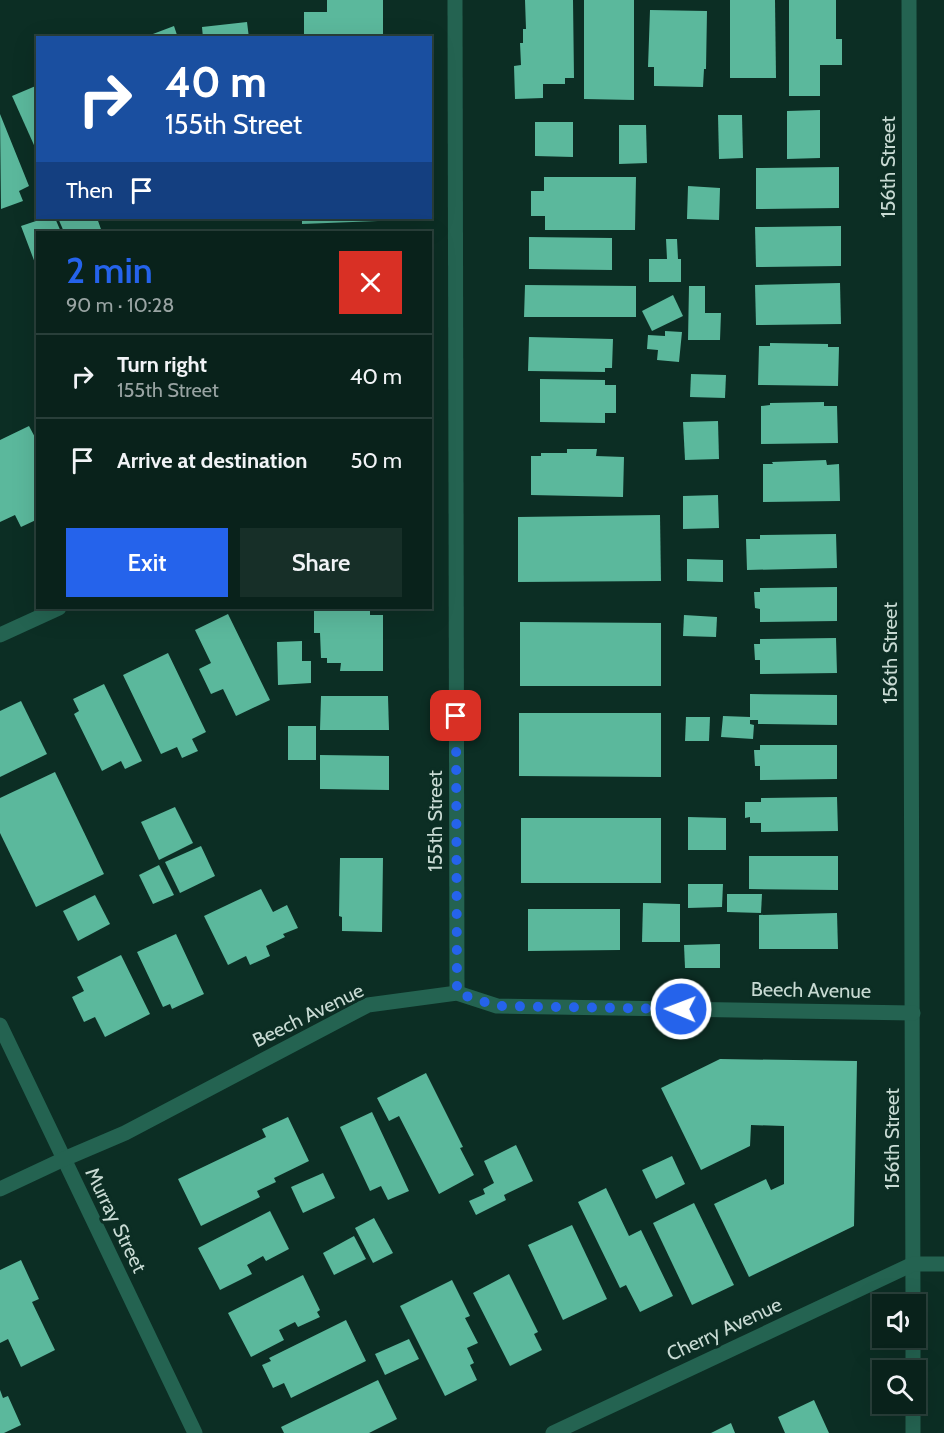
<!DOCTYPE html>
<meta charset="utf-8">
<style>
:root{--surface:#09221b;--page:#172f28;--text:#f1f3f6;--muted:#99a4a3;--line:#293f3a;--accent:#2563eb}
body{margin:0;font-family:Cabin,sans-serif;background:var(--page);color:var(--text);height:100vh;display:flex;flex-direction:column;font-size:22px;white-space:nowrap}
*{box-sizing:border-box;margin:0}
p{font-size:20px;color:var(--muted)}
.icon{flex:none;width:33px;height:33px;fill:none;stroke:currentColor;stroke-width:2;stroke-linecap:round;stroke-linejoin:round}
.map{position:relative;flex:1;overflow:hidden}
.drawer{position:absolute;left:36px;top:231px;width:396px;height:378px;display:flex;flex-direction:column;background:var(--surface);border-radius:0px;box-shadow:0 6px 24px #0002,0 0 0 2px var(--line)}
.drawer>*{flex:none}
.guide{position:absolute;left:36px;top:36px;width:396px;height:183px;border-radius:0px;box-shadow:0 6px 24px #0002,0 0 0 2px var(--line);background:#1a4fa0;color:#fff;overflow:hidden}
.tools{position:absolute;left:872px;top:1294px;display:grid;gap:12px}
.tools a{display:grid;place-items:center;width:54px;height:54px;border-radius:0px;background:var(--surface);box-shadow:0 6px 24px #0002,0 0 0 2px var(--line);font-size:30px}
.pin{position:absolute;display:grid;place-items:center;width:51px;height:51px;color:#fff;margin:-26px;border-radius:12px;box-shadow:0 3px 9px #0006}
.me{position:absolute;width:66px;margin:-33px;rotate:271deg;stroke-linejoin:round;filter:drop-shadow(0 0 4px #0008)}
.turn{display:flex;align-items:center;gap:21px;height:126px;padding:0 30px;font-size:27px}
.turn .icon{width:78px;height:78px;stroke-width:2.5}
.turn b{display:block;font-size:42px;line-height:51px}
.then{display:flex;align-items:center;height:57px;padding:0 30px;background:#0003;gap:12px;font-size:22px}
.round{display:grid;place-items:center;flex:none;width:63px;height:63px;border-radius:0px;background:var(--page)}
.headline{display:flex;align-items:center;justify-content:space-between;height:102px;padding:0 30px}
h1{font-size:36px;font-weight:600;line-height:45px;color:var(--accent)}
.action{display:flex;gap:12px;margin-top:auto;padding:12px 30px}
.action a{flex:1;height:69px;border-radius:0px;background:var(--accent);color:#fff;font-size:24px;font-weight:600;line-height:69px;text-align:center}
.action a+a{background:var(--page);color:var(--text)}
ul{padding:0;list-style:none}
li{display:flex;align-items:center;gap:18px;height:84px;padding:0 30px;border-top:2px solid var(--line)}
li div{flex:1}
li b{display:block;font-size:22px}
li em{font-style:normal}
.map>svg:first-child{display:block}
.building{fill:#5bb89c}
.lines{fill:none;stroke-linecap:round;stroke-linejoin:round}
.minor{stroke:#246351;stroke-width:15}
.route{stroke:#2563eb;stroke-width:10;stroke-dasharray:0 18}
.labels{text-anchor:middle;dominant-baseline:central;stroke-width:6;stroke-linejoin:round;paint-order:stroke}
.street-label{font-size:20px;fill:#c8dad3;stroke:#0c2e24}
</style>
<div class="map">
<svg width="944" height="1433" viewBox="0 0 944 1433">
<rect width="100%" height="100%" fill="#0c2e24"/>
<g class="building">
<polygon points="327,0 383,0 383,38 304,38 304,12 327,12"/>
<polygon points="525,0 573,0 574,78 565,78 565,84 543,84 543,98 515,99 514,66 521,65 520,43 523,43 523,29 526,29"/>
<polygon points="584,0 634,0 634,100 584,99"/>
<polygon points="730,0 775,0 776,78 730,78"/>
<polygon points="789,0 836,0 836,39 842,39 842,65 820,65 820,96 789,96"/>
<polygon points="650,10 707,11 706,69 704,69 703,87 654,86 654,67 648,67"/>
<polygon points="247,22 249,38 203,38 202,27"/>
<polygon points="174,26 178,38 145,38 145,37"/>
<polygon points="38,85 38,154 12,96"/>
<polygon points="820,110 820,158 787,159 787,111"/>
<polygon points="0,114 29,186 19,191 23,201 1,209"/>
<polygon points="718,115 742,115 743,158 719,159"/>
<polygon points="535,122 573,122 573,157 535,156"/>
<polygon points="619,125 646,125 647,163 619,164"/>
<polygon points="839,167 839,208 756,209 756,168"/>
<polygon points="544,177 636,177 635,230 545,230 545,216 531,216 531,191 544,191"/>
<polygon points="688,186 720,188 719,220 687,219"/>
<polygon points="45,218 55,218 61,232 38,232 38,262 35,263 21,226"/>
<polygon points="58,218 97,218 102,232 64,232"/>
<polygon points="302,218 378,218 378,221 302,224"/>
<polygon points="841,226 841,266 756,267 755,227"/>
<polygon points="529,237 612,238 612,270 529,269"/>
<polygon points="666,239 677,239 678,259 681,259 681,282 649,282 649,259 667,259"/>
<polygon points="840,283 841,324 756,325 755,285"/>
<polygon points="525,285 636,286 636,317 524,317"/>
<polygon points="689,286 705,286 705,313 721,313 720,340 688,340"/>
<polygon points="673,295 683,316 652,331 642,311"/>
<polygon points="665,331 682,332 679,362 657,360 658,350 647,349 648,335 665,336"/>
<polygon points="529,337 613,339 612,368 605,368 605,372 528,371"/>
<polygon points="770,343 828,344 828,347 839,347 838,386 758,385 759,346 770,346"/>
<polygon points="691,374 726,375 725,398 690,397"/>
<polygon points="540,379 605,380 605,385 616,385 616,413 605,413 605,423 540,422"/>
<polygon points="824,402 824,406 837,406 838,443 761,444 761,406 770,405 770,403"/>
<polygon points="718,421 719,459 685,460 683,422"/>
<polygon points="29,426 38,443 38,519 21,527 15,515 0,522 0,440"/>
<polygon points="567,449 597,449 596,456 624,457 623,497 531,495 531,456 541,456 541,453 567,453"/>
<polygon points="826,460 827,465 839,464 840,501 763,502 763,464 773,464 772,462"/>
<polygon points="718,495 719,528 683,529 683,496"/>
<polygon points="660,515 661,581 518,582 518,517"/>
<polygon points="836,534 837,568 747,570 746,539 760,539 760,535"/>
<polygon points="687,559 723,560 723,582 687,581"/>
<polygon points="837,587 837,621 760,622 760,609 755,608 754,592 760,592 760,588"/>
<polygon points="320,608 370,608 370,615 383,615 383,671 340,671 341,663 327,663 327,658 321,658 320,633 314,633 314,610 320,610"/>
<polygon points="228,614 270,700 236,716 223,689 211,694 199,669 211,663 195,630"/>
<polygon points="684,615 717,617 716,637 683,636"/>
<polygon points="520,622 661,623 661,686 520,686"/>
<polygon points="836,638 837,673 760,674 760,660 755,660 754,644 760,644 760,639"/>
<polygon points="302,641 302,661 311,661 311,683 278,685 277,642"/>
<polygon points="168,653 206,732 192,739 198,751 182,758 177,747 161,754 123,675"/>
<polygon points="104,684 142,761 125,769 121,761 102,771 74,714 79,711 73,699"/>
<polygon points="750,694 837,695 837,725 758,724 758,720 750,720 750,724 754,725 753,739 721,737 723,716 750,717"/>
<polygon points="321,696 388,696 389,730 320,730"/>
<polygon points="21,701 47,754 0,777 0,711"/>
<polygon points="519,713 661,713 661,777 519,776"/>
<polygon points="686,717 710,717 709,741 685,741"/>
<rect x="288" y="726" width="28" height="34"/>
<polygon points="760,745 837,745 837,779 760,780 760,766 755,766 754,750 760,750"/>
<polygon points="320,755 389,756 389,790 320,789"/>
<polygon points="55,772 104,874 36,907 0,833 0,798"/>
<polygon points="837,797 838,831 761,832 761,823 750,823 750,817 745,818 745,802 761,802 761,798"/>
<polygon points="175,807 193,843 159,860 141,822"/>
<polygon points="688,817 726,818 726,850 688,850"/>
<rect x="521" y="818" width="140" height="65"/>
<polygon points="201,846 215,876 180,893 165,862"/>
<polygon points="749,856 838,856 838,890 749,889"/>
<polygon points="340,858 383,858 382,932 342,931 342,917 339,916"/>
<polygon points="159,865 174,895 153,904 139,875"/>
<polygon points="688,884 723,884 722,907 688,908"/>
<polygon points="261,889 273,912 287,905 298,928 283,934 285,937 266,946 270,956 250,965 246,956 228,965 204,916"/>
<polygon points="727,894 762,894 761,913 727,912"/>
<polygon points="95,895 110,924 78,941 63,911"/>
<polygon points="643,903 680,904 680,942 642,942"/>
<polygon points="528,909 620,909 620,950 528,951"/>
<polygon points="837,913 838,949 759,949 759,915"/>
<polygon points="176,934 204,994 172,1009 170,1004 163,1007 137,952"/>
<polygon points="720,944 720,968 685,968 684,945"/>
<polygon points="121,955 150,1014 105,1037 95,1017 84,1022 72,997 84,991 77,977"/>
<polygon points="720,1059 857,1061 854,1226 749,1277 714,1204 766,1179 771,1190 784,1184 784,1126 751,1125 750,1146 701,1170 661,1088"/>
<polygon points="426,1073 463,1147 460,1148 474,1175 439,1194 399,1116 389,1121 377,1098"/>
<polygon points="372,1112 409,1191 388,1200 381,1186 370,1191 340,1127"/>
<polygon points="288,1117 309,1161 274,1178 276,1182 257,1191 260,1197 201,1226 178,1179 266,1137 262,1129"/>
<polygon points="516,1145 533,1181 504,1195 506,1200 476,1215 469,1201 485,1194 483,1189 494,1183 484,1161"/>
<polygon points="672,1156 685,1184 656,1199 642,1170"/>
<polygon points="323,1173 335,1198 303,1213 291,1187"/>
<polygon points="606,1188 629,1236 641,1230 673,1296 640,1312 626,1285 620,1288 578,1202"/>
<polygon points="694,1203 734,1285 692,1305 653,1223"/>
<polygon points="270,1211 289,1249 266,1261 263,1256 247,1265 252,1274 220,1290 198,1248"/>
<polygon points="374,1218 393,1253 373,1263 355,1228"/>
<polygon points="572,1225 607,1299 563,1320 528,1245"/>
<polygon points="354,1236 366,1259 334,1275 323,1253"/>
<polygon points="21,1260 39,1299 32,1302 55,1350 21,1367 8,1339 0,1343 0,1270"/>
<polygon points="509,1274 538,1332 534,1334 542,1350 510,1366 473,1293"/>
<polygon points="303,1275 320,1310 317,1312 320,1317 298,1327 295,1322 279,1330 284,1340 251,1357 228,1313"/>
<polygon points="452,1280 470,1316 465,1318 478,1343 467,1348 474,1363 470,1365 477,1380 445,1396 400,1306"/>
<polygon points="346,1320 366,1361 291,1398 284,1383 273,1388 262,1365 271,1361 269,1358"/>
<polygon points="409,1339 419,1359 385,1375 375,1354"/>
<polygon points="378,1380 397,1419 369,1433 284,1433 281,1427"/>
<polygon points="0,1390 3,1398 8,1396 21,1425 4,1433 0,1433"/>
<polygon points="814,1400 829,1433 785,1433 778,1417"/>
<polygon points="731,1423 735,1433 711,1433"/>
</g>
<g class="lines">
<g class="minor">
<polyline points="455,0 457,993"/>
<polyline points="909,0 913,1305"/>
<polyline points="0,635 59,608"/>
<polyline points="0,1025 195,1433"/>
<polyline points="0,1189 64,1159 125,1133 368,1005 457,993 497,1006 913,1013"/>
<polyline points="913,1338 913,1371"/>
<polyline points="913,1404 913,1433"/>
<polyline points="553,1433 913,1264 944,1264"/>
</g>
</g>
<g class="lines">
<polyline class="route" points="456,716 457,993 497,1006 681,1009"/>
</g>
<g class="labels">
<g class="street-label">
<text transform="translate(888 167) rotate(-90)">156th Street</text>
<text transform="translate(890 653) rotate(-90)">156th Street</text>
<text transform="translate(435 821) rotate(-90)">155th Street</text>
<text transform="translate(811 990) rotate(1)">Beech Avenue</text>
<text transform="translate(308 1015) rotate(-26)">Beech Avenue</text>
<text transform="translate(892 1139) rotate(-90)">156th Street</text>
<text transform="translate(116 1220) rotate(64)">Murray Street</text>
<text transform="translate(724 1329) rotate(-25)">Cherry Avenue</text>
</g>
</g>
</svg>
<div class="tools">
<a><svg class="icon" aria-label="sound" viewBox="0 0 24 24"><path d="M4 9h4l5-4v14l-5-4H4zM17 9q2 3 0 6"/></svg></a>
<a><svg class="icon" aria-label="search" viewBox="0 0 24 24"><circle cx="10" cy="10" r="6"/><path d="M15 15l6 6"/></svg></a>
</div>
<div class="pin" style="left:456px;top:716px;background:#d93025"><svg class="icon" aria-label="arrive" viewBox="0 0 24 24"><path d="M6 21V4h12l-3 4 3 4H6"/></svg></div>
<svg class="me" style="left:681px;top:1009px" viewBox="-20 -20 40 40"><circle r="17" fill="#2563eb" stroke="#fff" stroke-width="3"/><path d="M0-11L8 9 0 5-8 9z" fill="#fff"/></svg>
<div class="guide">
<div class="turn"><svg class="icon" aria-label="right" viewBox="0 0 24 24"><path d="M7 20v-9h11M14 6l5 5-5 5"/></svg><div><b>40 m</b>155th Street</div></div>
<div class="then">Then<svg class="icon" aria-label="arrive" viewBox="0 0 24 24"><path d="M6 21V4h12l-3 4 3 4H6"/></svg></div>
</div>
<section class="drawer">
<div class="headline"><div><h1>2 min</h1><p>90 m · 10:28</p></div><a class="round" style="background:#d93025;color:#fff"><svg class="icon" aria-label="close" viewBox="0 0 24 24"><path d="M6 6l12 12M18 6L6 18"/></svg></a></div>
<ul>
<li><svg class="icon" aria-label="right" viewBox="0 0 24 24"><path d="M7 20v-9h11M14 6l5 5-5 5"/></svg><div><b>Turn right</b><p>155th Street</p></div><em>40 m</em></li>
<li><svg class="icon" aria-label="arrive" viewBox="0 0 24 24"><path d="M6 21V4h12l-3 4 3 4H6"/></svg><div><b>Arrive at destination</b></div><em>50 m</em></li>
</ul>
<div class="action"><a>Exit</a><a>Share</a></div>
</section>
</div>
